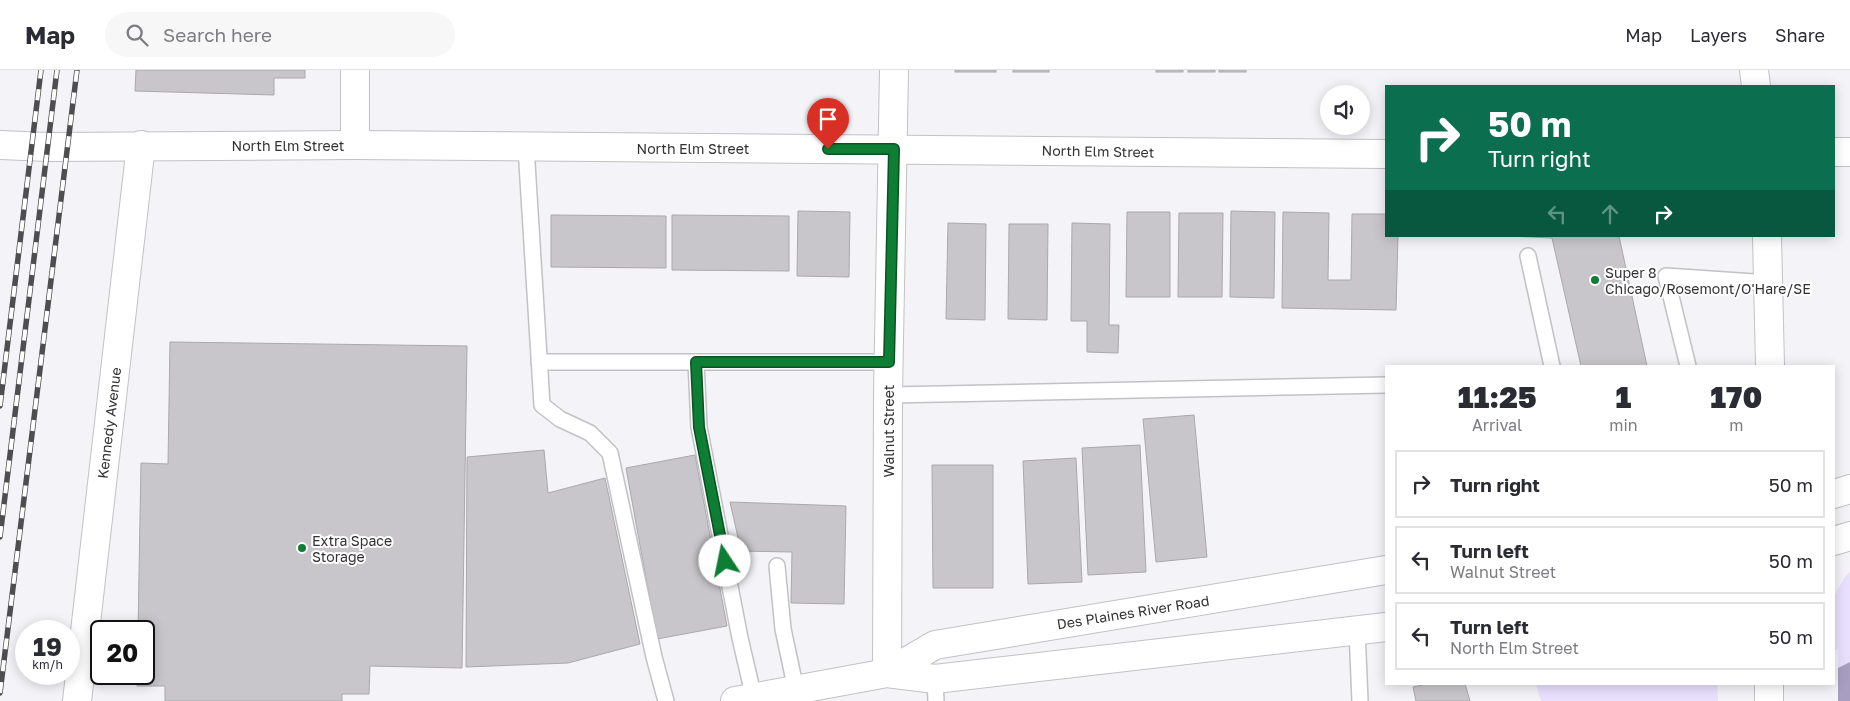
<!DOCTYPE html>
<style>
:root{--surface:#fff;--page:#f7f7f7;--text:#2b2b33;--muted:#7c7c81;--line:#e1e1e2}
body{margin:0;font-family:"Golos Text",sans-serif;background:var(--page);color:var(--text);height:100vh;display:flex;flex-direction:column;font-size:19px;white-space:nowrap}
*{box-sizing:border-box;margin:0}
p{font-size:16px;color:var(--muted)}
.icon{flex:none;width:28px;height:28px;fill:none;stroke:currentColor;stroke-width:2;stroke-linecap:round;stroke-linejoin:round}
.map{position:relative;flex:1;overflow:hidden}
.details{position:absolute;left:1385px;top:295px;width:450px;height:320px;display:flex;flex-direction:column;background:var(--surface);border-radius:0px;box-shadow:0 2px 12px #0003}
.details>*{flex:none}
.top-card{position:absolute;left:1385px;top:15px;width:450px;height:152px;border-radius:0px;box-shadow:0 2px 12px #0003;background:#0b6e4f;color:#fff;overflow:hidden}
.tools{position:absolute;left:1320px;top:15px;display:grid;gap:10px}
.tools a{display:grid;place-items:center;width:50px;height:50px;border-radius:50%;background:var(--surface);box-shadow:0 2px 12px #0003;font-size:25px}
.speed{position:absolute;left:15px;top:550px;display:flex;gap:10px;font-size:25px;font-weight:700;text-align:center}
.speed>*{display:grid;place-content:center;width:65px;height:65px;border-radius:50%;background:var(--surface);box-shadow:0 2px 12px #0003;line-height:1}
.speed small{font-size:12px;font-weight:400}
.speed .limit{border:2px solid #111;border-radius:8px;background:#fff;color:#111}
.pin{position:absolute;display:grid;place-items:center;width:42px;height:42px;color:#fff;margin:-51px -21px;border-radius:50% 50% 50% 0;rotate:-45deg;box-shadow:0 0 5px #0007}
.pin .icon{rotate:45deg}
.me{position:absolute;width:55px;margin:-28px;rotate:349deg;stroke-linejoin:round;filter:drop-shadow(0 0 4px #0008)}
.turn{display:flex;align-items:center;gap:18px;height:105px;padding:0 20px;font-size:22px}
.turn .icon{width:65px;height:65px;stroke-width:2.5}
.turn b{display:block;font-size:35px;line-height:42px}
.lanes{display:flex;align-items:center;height:48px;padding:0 20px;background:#0003;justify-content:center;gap:25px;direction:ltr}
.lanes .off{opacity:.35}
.eta{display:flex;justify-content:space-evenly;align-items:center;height:85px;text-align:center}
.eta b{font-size:30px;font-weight:800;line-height:35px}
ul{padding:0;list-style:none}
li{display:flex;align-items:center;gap:15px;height:68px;margin:0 10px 8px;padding:0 10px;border:2px solid var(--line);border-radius:0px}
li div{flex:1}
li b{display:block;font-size:19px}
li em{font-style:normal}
header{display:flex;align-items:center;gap:30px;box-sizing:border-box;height:70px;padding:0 25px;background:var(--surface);border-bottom:1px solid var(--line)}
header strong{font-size:24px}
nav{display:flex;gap:28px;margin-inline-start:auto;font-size:18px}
.search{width:350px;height:45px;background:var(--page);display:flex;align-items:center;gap:12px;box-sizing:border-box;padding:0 18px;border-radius:28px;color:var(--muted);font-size:19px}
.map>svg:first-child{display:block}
.green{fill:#e8e0fd}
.water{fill:#a89ec2}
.pier{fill:#f4f3f7}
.building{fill:#c8c6cb;stroke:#a9a8ac}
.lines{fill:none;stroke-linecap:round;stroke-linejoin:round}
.service-casing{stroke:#c2c1c5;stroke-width:18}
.minor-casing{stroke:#c2c1c5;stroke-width:30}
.secondary-casing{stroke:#c2c1c5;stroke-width:30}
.service{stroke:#fff;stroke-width:15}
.minor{stroke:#fff;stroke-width:28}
.secondary{stroke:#fff;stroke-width:28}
.rail-casing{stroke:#4e4d50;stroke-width:5.5}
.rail{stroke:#fff;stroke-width:4;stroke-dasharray:11;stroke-linecap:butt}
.route-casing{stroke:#0a5222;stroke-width:12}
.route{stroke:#0f7e35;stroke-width:9}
.poi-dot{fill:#0f7e35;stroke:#fff;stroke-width:2}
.labels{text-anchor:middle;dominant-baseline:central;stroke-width:4;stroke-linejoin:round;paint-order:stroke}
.street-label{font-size:14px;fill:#323133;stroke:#fff}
.poi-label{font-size:14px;fill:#323133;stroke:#fff;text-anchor:start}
</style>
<header>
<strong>Map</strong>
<div class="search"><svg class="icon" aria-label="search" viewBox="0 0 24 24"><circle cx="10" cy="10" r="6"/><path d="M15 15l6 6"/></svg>Search here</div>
<nav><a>Map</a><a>Layers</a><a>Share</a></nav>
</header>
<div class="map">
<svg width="1850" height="631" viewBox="0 0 1850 631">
<rect width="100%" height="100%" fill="#f4f3f7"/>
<g class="green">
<polygon points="1850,502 1850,592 1838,598 1838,579 1834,581 1834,526 1845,507"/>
<polygon points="1536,614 1717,614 1718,631 1541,631"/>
</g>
<polygon class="water" points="1850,592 1850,631 1780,631 1834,614 1834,600"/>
<polygon class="pier" points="1838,595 1838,631 1778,631 1805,614 1834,614 1834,598"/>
<g class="building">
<polygon points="136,0 305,0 305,8 274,8 274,25 135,21"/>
<rect x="955" y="0" width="41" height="2"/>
<rect x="1013" y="0" width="36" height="2"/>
<rect x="1156" y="0" width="27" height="2"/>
<rect x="1188" y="0" width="27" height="2"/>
<rect x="1219" y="0" width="27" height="2"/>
<polygon points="798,141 850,142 849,207 797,206"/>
<polygon points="1231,141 1275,142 1274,228 1230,227"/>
<polygon points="1127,142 1170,142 1170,227 1126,227"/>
<polygon points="1283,142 1329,143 1328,210 1351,210 1352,144 1386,144 1386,166 1398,166 1396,240 1282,238"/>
<polygon points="1179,143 1223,143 1222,227 1178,227"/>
<polygon points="551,145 666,146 666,198 551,197"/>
<polygon points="672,145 789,146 789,201 672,200"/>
<polygon points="948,153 986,154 985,250 946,249"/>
<polygon points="1072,153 1110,154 1109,255 1119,255 1118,283 1087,282 1087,251 1071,251"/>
<polygon points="1009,154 1048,154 1047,250 1008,249"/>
<polygon points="1509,166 1619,166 1647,296 1581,296 1552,168"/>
<polygon points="170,272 467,276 462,598 370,596 369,624 342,624 342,631 165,631 165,616 137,616 137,604 144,604 144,561 138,561 141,393 168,394"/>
<polygon points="1194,345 1207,487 1156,492 1143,349"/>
<polygon points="1140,375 1146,502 1088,505 1082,378"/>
<polygon points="544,380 548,423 605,408 640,574 568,593 466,597 467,387"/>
<polygon points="695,385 727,556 657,569 626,398"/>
<polygon points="1076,388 1082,512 1028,514 1023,391"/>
<polygon points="932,395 993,395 993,518 933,518"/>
<polygon points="730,432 846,436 844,534 791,533 792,482 741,481"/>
<polygon points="1426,614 1465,614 1470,631 1416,631 1413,617"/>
</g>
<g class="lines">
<defs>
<g id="service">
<polyline points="526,77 542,335 560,349 590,363 610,383 654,587 666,631"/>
<polyline points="1528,186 1552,296"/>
<polyline points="539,292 889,292"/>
<polyline points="696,292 699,357 740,568 754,628"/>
<polyline points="1688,296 1666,206 1769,213"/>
<polyline points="888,325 1386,315"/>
<polyline points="777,496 783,559 796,620"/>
<polyline points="1357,560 1360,631"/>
<polyline points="935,609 936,631"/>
</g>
<g id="minor">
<polyline points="0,75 48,77 355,75 1386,84"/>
<polyline points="355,75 355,0"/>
<polyline points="1834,82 1850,82"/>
<polyline points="887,603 888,325 894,0"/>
<polyline points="77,631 141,75"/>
</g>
<g id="secondary">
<polyline points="1754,0 1756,16"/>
<polyline points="1767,166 1770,296"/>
<polyline points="1834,424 1850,419"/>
<polyline points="1834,471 1850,466"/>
<polyline points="887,603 935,575 1386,500"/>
<polyline points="1769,614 1769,631"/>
<polyline points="735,631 887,603 935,609 1386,557"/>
</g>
</defs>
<use href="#service" class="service-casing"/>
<use href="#minor" class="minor-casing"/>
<use href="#secondary" class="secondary-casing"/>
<use href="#service" class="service"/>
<use href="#minor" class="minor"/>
<use href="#secondary" class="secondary"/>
<defs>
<g id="rail">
<polyline points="0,336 41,0"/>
<polyline points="0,467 57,0"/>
<polyline points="0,623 77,0"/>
</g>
</defs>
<use href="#rail" class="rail-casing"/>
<use href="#rail" class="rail"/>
</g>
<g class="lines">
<defs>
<polyline id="route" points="725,491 699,357 696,292 889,292 894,79 828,79"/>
</defs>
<use href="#route" class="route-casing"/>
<use href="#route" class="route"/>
</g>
<g class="poi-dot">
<circle cx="1595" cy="210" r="5"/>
<circle cx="302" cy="478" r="5"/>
</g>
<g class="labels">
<g class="street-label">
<text x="288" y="75">North Elm Street</text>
<text x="693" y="78">North Elm Street</text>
<text transform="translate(1098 81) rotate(1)">North Elm Street</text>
<text transform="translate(109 353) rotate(-83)">Kennedy Avenue</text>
<text transform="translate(888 361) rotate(-90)">Walnut Street</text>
<text transform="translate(1133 542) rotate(-9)">Des Plaines River Road</text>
</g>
<g class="poi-label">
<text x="1605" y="202">Super 8<tspan x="1605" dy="16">Chicago/Rosemont/O'Hare/SE</tspan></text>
<text x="312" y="470">Extra Space<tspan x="312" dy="16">Storage</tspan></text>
</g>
</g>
</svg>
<div class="tools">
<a><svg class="icon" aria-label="sound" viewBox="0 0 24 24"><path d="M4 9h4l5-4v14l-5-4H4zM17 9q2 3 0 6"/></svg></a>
</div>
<div class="speed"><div>19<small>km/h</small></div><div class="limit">20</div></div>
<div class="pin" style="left:828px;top:79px;background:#d93025"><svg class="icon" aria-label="arrive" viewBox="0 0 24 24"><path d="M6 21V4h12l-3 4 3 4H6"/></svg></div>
<svg class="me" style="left:725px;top:491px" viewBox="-20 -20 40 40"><circle r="19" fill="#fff"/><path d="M0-13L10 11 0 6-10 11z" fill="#0f7e35"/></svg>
<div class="top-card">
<div class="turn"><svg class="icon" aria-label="right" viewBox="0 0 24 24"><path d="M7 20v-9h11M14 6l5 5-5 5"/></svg><div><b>50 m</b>Turn right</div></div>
<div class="lanes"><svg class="icon off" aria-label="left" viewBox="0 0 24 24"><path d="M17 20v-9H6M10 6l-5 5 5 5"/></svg><svg class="icon off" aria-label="ahead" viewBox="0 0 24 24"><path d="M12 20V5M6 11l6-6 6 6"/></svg><svg class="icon" aria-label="right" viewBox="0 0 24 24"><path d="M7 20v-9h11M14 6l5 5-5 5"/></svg></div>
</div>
<section class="details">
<div class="eta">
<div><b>11:25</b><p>Arrival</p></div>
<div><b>1</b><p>min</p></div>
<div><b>170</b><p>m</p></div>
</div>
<ul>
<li><svg class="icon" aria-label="right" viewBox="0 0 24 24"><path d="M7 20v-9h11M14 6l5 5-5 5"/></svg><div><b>Turn right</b></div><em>50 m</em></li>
<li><svg class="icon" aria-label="left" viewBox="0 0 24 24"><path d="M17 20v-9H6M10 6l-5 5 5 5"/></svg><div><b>Turn left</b><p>Walnut Street</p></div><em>50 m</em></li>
<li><svg class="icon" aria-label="left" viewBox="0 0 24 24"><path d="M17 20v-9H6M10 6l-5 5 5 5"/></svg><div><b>Turn left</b><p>North Elm Street</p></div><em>50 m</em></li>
</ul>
</section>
</div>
